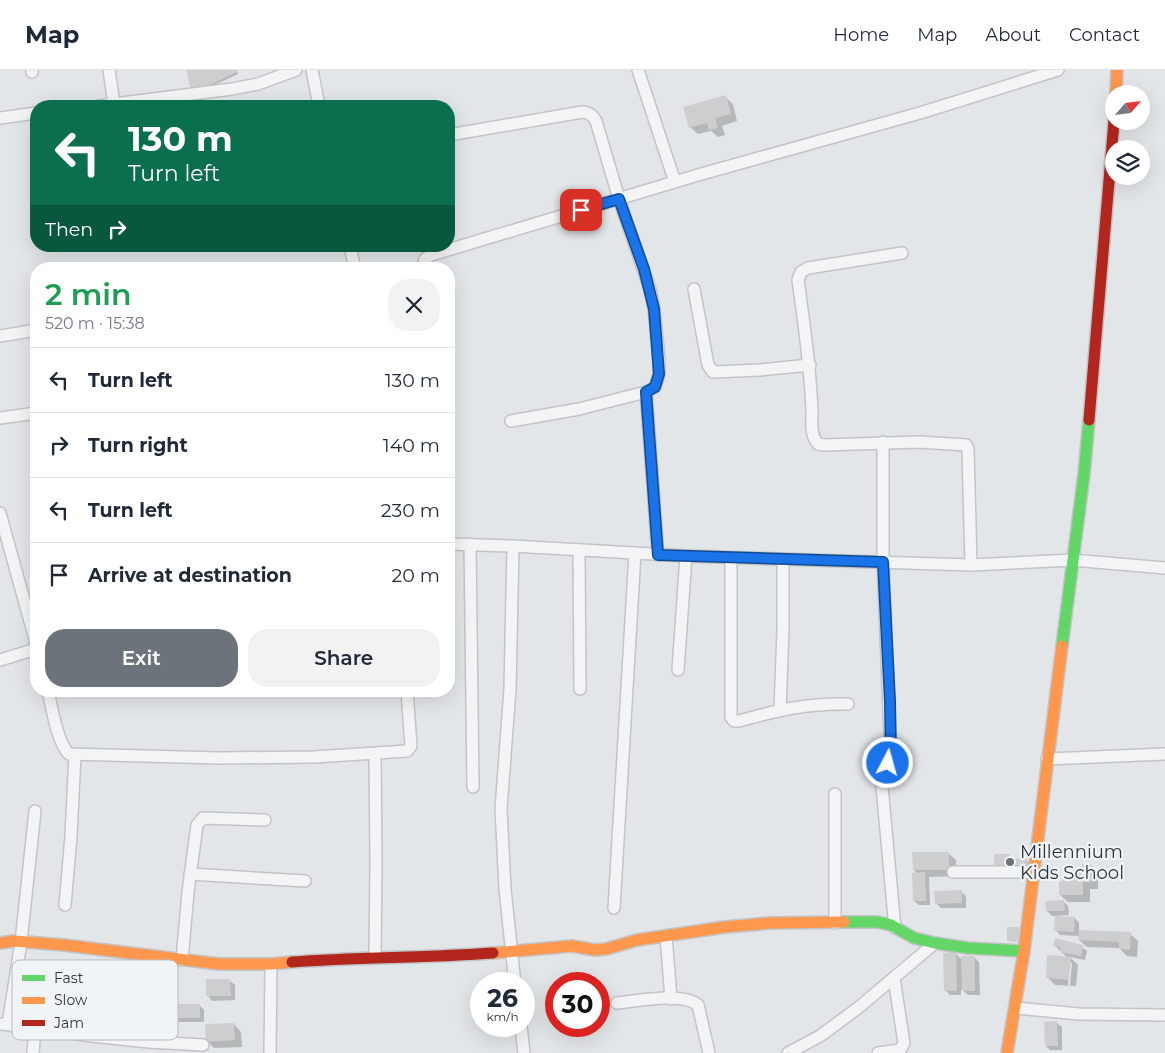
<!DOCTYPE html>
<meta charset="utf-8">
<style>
:root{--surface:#fff;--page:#f2f2f3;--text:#1f2937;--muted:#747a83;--line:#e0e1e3;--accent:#6c737a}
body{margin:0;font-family:Montserrat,sans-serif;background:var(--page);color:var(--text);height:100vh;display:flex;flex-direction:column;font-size:19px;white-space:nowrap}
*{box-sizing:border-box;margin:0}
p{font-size:16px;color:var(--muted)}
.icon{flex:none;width:28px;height:28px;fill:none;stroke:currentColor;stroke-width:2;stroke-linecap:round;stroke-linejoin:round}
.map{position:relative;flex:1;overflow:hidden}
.panel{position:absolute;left:30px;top:192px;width:425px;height:435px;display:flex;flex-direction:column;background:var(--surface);border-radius:20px;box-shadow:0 5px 20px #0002}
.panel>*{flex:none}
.banner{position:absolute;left:30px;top:30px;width:425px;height:152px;border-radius:20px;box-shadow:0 5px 20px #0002;background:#0b6e4f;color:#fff;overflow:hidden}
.needle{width:32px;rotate:62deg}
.tools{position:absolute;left:1105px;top:15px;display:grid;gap:10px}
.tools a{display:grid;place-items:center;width:45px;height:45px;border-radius:50%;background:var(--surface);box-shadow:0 5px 20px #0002;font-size:25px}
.speed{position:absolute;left:470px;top:902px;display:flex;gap:10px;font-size:25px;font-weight:700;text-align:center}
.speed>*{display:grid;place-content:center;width:65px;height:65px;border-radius:50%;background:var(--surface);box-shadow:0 5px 20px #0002;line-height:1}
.speed small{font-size:12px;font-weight:400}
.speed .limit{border:8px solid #d22;background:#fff;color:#111}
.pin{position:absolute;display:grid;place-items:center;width:42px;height:42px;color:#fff;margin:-21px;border-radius:10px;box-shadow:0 2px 8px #0006}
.me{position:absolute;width:55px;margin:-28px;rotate:6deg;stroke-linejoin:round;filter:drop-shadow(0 0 4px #0008)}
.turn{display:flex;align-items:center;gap:18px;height:105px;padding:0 15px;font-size:22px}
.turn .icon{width:65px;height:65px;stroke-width:2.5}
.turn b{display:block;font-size:35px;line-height:42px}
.then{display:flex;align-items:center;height:48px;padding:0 15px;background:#0003;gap:10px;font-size:19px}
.round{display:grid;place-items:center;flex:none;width:52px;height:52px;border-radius:20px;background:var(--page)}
.headline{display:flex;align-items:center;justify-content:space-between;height:85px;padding:0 15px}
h1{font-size:30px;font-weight:600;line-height:38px;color:#1e9e55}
.primary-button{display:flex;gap:10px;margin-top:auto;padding:10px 15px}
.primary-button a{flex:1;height:58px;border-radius:20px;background:var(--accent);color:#fff;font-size:20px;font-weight:600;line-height:58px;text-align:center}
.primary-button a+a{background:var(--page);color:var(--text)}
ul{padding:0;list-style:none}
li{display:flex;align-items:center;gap:15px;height:65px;padding:0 15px;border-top:1px solid var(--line)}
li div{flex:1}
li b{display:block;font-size:19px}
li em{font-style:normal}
header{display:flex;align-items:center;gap:30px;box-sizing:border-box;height:70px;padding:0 25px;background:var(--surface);border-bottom:1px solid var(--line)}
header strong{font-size:24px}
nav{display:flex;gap:28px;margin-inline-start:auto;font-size:18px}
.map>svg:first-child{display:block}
.shadow{fill:#0003;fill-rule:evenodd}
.building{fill:#ccced0}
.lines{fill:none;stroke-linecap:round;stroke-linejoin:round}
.street-casing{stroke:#c2c4c6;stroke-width:14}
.fast-casing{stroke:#c2c4c6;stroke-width:14}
.slow-casing{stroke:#c2c4c6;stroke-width:14}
.jam-casing{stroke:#c2c4c6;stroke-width:14}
.street{stroke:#f2f4f5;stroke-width:11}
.fast{stroke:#63d668;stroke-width:11}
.slow{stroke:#ff974d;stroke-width:11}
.jam{stroke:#b3261e;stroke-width:11}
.route-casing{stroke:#114b97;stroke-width:12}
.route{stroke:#1a73e8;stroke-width:9}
.poi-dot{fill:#6c737a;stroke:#f1f4f6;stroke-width:2}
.labels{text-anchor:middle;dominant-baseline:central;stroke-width:4.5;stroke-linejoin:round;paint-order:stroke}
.poi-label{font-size:18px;fill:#2c353f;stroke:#f1f4f6;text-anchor:start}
.key{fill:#f1f4f6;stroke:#b6bbbf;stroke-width:1}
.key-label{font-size:14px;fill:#2c353f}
</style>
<header>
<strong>Map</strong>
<nav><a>Home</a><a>Map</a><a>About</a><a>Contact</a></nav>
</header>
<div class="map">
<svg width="1165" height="983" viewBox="0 0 1165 983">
<rect width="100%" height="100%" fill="#e3e6e8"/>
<g class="shadow">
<polygon points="187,0 237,0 238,4 195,24"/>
<polygon points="725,27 733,34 737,51 722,56 725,65 718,67 711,61 698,64 690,57"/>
<polygon points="948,783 956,790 956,806 929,807 930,835 919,835 914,831 918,804 914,800"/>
<polygon points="1009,785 1014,790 1026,790 1036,800 995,796"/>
<polygon points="1091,795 1098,803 1098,819 1090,819 1090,832 1068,832 1060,825"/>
<polygon points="961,822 966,826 966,838 941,838 936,833"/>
<polygon points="1064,832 1068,836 1069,845 1052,846 1047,841"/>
<polygon points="1075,848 1079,853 1079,862 1130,864 1138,871 1137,887 1127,886 1119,878 1087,877 1079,870 1080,866 1060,865 1056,860"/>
<path d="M 1054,875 L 1082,877 L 1087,881 L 1085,890 L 1070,887 L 1078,895 L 1076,916 L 1055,915 L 1047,907 L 1068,888 ZM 1069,893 L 1072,893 L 1070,916 L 1068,916 Z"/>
<polygon points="956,884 962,890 974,887 979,892 980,925 968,925 961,919 961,925 950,925 945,920"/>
<polygon points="230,911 235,915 235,930 212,931 208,926"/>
<polygon points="200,936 204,940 204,952 179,952 174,947"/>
<polygon points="1057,953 1062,957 1062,980 1050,980 1046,976"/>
<polygon points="234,954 241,962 242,977 214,978 207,971"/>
</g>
<g class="building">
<polygon points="186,0 236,0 237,2 192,23"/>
<polygon points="726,25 731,44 715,48 718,58 709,60 707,53 689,58 683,37"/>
<polygon points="912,782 949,782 949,800 913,800"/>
<polygon points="994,784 1009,784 1009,789 1027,788 1027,795 994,797"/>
<polygon points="1082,794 1091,794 1091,812 1083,812 1083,825 1059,825 1059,812 1065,809 1065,798 1082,798"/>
<polygon points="925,802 926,831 913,831 912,803"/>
<polygon points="962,820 962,833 935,834 934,821"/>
<polygon points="1064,830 1065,841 1046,841 1045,831"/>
<polygon points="1055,846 1075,847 1074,862 1054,861"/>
<polygon points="1007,857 1019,857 1019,872 1007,871"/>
<polygon points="1079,860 1131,862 1130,880 1119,879 1119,872 1078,870"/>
<polygon points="1055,868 1083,875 1081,886 1061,882 1060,877 1053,876"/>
<polygon points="956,882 957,921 944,921 943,883"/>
<polygon points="1047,885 1071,887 1069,910 1046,908"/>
<polygon points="961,886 975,886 975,921 962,921"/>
<polygon points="206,909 230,909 231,926 206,926"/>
<rect x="173" y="934" width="27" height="14"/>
<polygon points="1057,951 1058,976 1045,976 1044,952"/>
<polygon points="234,953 235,970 206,972 205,954"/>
</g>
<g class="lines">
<defs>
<g id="street">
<polyline points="32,0 32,2"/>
<polyline points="109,0 114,34"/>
<polyline points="312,0 319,36"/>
<polyline points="638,0 675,112"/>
<polyline points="98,36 232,19 258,14 296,0"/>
<polyline points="0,48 36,43"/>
<path d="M 449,65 L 582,42 C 590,43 592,45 596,51 L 619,129 L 650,219 L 654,239 L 659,289 L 659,304 L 655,317 L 646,322 L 579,339 L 511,351"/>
<polyline points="350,176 355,199"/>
<path d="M 902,183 L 808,198 L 801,202 L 798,210 C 804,253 810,296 812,341 C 812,352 810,365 818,374 L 823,375 L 919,372 L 966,375 L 968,379 L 971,495"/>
<polyline points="423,199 425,189 431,185 698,105 920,43 1058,0"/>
<polyline points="694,219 708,295 713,302 760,300 810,295"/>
<polyline points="0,266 36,260"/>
<polyline points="646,322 658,485"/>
<polyline points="0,348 36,343"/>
<polyline points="883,372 883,492 891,690 888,693 880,695 895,858"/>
<polyline points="0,443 36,573"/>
<polyline points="449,474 513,476 686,486 971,495 1072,490 1165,498"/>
<polyline points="470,474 473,717"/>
<polyline points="513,476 510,619 501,739 505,819 515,914"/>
<polyline points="579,480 580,619"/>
<path d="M 731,488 L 731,647 L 734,651 L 739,651 C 778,640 808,633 848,634"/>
<polyline points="0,590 36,579"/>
<polyline points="678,600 686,486"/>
<path d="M 48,621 C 52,638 57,672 69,684 L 219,688 L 314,687 L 407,681 L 411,676 L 407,621"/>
<polyline points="780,640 783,559 783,489"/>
<polyline points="1047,689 1165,684"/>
<polyline points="953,802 1033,802"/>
<polyline points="190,804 305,811"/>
<polyline points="65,835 71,766 75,685"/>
<polyline points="614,838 635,483"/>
<polyline points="835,853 835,724"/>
<polyline points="666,866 671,929"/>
<polyline points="375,888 376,792 375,684"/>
<polyline points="182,890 188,822 197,755 203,748 265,750"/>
<path d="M 617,933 C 637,931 682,922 698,935 L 709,983"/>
<polyline points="1015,938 1079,944 1165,945"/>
<polyline points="2,954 92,966 149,972 203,975"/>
<polyline points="8,954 21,872 35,741"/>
<polyline points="521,956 524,983"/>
<polyline points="33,983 35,958"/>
<polyline points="270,983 271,894"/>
<polyline points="788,983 820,966 858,938 935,873"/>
<polyline points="878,983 900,980 904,973 894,908"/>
</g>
<g id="fast">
<polyline points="1062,576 1084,404 1089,350"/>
<polyline points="844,852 877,852 891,855 914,868 935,873 968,878 1024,881"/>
</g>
<g id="slow">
<polyline points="1116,24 1117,0"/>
<polyline points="0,873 14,871 64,875 219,894 271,894 292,892"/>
<polyline points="493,883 572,876 595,880 606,879 637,870 725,857 771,853 844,852"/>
<polyline points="1007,983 1024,881 1062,576"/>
</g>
<g id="jam">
<polyline points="1089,350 1114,51"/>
<path d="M 292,892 C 359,887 426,888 493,883"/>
</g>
</defs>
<use href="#street" class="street-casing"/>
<use href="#fast" class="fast-casing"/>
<use href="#slow" class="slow-casing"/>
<use href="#jam" class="jam-casing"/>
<use href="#street" class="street"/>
<use href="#fast" class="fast"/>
<use href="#slow" class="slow"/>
<use href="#jam" class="jam"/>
</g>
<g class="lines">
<defs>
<polyline id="route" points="581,140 619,129 644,199 654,239 659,304 655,317 646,322 658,485 883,492 890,632 891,690 888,693"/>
</defs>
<use href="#route" class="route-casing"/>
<use href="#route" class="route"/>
</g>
<circle class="poi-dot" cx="1010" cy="792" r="5"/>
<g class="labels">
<g class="poi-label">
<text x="1020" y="782">Millennium<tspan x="1020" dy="21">Kids School</tspan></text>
</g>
</g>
<rect x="12" y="890" width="166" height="80" rx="8" class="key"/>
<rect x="22" y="905" width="23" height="6" fill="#63d668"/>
<rect x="22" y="927" width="23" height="7" fill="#ff974d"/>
<rect x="22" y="950" width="23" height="6" fill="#b3261e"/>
<g class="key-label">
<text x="54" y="913">Fast</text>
<text x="54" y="935">Slow</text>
<text x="54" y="958">Jam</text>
</g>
</svg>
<div class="tools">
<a><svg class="needle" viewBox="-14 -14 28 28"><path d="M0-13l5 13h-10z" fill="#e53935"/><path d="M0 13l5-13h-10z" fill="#747a83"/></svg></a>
<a><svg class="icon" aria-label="layers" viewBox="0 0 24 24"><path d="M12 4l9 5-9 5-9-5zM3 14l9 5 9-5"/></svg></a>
</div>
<div class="speed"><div>26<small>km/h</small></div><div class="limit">30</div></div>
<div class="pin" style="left:581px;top:140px;background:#d93025"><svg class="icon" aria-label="arrive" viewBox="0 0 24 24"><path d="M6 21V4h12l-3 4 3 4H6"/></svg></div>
<svg class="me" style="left:888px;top:693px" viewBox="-20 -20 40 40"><circle r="17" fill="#1a73e8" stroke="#fff" stroke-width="3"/><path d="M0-11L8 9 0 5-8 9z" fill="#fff"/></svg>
<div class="banner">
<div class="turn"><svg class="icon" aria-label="left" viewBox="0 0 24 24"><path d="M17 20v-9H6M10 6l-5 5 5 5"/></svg><div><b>130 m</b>Turn left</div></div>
<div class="then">Then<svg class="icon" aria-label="right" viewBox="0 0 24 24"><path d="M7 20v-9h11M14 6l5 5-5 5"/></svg></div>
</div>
<section class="panel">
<div class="headline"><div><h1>2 min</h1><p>520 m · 15:38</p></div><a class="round"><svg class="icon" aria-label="close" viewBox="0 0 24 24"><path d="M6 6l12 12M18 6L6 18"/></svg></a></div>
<ul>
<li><svg class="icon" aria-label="left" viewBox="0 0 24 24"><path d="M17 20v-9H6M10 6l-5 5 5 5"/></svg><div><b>Turn left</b></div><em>130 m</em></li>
<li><svg class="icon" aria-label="right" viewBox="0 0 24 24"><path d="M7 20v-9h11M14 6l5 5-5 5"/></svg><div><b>Turn right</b></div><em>140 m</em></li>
<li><svg class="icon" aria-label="left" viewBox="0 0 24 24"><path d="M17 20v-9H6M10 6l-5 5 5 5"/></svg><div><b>Turn left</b></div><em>230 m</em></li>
<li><svg class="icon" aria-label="arrive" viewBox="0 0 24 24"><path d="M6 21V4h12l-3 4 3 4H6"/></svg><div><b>Arrive at destination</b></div><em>20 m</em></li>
</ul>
<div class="primary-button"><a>Exit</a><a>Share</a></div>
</section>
</div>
